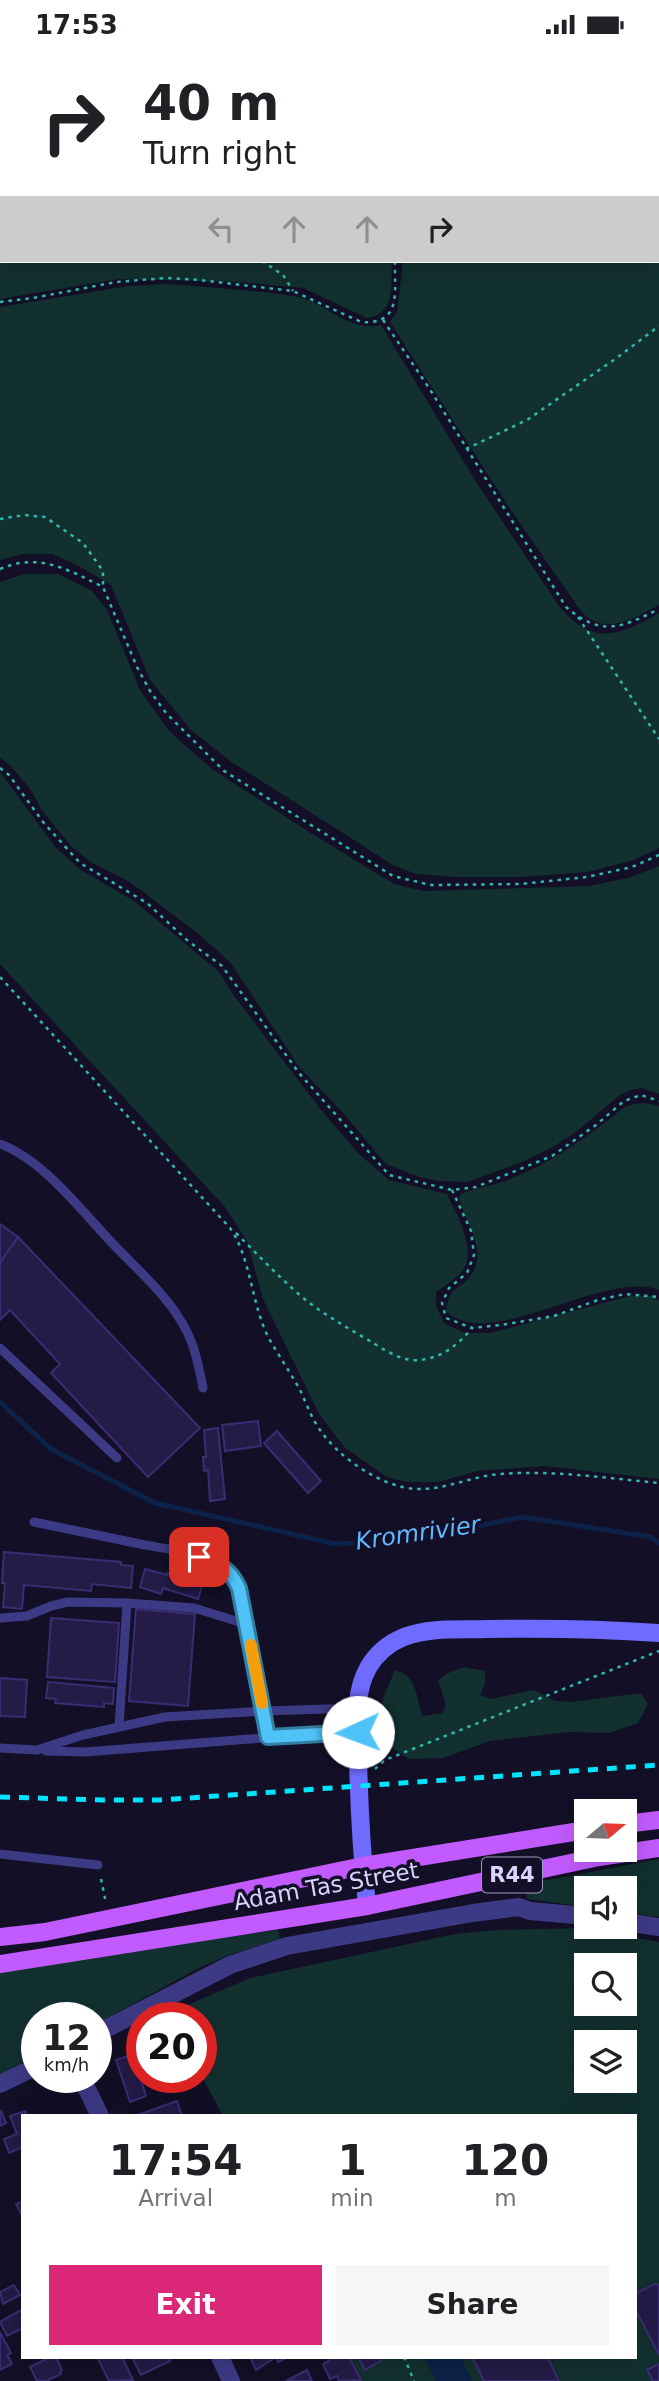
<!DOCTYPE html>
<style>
:root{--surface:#fff;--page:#f6f6f6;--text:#202124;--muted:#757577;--accent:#db2777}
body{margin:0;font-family:"DejaVu Sans",sans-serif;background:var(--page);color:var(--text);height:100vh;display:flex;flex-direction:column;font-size:26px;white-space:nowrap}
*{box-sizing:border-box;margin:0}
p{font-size:23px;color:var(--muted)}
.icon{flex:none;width:38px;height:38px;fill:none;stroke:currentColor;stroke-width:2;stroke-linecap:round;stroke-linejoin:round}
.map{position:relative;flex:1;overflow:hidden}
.side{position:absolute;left:21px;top:2065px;width:616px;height:245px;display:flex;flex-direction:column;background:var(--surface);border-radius:0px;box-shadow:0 7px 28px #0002}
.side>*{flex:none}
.guide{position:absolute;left:0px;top:0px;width:660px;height:214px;box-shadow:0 7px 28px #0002;background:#fff;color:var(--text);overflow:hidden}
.needle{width:46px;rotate:71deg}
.tools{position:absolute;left:574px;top:1750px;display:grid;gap:14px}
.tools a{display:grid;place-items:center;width:63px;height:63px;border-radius:0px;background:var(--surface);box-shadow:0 7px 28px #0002;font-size:35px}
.speed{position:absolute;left:21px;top:1953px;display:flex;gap:14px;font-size:35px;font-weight:700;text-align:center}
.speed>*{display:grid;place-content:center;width:91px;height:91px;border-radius:50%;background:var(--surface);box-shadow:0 7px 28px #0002;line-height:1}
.speed small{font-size:18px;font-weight:400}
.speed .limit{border:10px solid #d22;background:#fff;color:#111}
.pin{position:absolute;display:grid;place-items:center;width:60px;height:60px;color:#fff;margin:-30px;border-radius:14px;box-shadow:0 4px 10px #0006}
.me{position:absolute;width:77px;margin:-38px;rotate:268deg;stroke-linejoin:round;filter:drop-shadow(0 0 5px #0008)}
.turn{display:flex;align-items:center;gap:24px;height:147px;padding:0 28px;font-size:32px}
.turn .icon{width:91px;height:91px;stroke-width:2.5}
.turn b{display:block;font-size:49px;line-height:60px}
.lanes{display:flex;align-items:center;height:66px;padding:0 28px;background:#0003;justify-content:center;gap:35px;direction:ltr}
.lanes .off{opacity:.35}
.eta{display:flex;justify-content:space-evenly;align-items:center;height:119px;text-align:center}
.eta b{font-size:42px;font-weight:700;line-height:49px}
.action{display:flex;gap:14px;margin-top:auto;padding:14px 28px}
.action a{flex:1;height:80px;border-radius:0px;background:var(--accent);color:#fff;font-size:28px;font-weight:700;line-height:80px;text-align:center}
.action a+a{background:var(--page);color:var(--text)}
.status{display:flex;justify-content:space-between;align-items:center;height:49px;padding:0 35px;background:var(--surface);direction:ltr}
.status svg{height:19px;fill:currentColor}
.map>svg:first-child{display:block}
.green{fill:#12302f;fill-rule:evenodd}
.water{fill:#0c2248}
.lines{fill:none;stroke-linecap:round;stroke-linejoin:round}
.stream{stroke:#0c2248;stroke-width:5}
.building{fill:#241b47;stroke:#3b2d73;stroke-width:2}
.path{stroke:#2fb8b0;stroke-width:2.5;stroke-dasharray:3.5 5;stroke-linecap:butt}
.lane{stroke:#3d3a85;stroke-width:9}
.street{stroke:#3d3a85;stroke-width:18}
.secondary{stroke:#6f6bff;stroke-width:18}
.primary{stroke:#c25bff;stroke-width:18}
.rail{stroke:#00e5ff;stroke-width:5;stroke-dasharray:10 9;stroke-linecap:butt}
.route-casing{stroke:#337fa1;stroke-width:18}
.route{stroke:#4fc3f7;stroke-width:12}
.slow{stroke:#f59e0b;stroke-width:12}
.labels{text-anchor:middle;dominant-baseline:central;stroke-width:7;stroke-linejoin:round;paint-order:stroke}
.shield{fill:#130f26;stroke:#9e99be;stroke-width:2}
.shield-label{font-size:21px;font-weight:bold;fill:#d9d4ff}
.street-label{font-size:23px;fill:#d9d4ff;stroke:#130f26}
.water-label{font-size:24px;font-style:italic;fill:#62b6ff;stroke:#130f26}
</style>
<div class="status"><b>17:53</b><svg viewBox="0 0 49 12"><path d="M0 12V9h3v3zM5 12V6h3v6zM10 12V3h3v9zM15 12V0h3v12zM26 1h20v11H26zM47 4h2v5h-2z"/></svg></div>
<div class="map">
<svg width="659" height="2332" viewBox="0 0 659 2332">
<rect width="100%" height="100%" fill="#130f26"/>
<g class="green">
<polygon points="71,0 432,0 431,2 71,2"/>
<path d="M 443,0 L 659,0 L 659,556 C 640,566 611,584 590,570 C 585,567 581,562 578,558 L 510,460 L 390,273 L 397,263 L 403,212 L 658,212 L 658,2 L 442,2 Z"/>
<path d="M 0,51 L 2,52 L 2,212 L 392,212 C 391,234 396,266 367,269 L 303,239 L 237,233 L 120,230 L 0,250 Z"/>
<path d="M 165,235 C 198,237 230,240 263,243 C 278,245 296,246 311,252 C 334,263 354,282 381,276 L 478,436 L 559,557 C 593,598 619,587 659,564 L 659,799 L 631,812 L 588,823 L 521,828 L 455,828 L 416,825 L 393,816 L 230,712 L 191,681 L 150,631 L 111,536 L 77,516 L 52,505 L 23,505 L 0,511 L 0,258 L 128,237 Z"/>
<polygon points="24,525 59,525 92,542 107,561 140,641 170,683 212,720 309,783 394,835 424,842 589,837 628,829 659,817 659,1045 642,1039 631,1041 620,1046 576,1083 553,1098 522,1113 468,1133 438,1132 419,1128 386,1115 344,1065 300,1019 230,913 196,883 130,833 89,812 70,796 41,760 31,741 10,716 0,709 0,533"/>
<path d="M 0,723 L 56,799 L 81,821 L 134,852 L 162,875 L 219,923 L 232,944 L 321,1061 L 358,1104 L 389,1131 L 447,1145 C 457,1167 481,1206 458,1227 C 451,1233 443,1238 436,1243 L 436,1257 L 444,1274 L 465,1284 L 490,1284 L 630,1247 L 652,1247 L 659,1252 L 659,1430 L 545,1417 L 477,1422 L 438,1433 L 407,1433 L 387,1428 L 345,1399 L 319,1365 L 263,1250 L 247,1192 L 225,1158 L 0,915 Z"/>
<path d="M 645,1054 L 659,1057 L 659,1241 C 604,1220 488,1305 446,1262 C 449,1236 458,1243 470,1227 C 490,1203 464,1172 459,1149 L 461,1145 C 476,1138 493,1137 508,1131 C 551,1114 588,1088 623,1059 L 633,1055 Z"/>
<path d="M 464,1618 L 485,1622 L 485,1634 L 480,1646 L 490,1650 L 534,1641 L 555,1652 L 571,1653 L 641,1644 L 648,1655 L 638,1674 L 610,1684 L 568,1683 L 490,1692 L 443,1709 L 409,1710 L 388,1696 L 382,1688 L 376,1666 L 395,1621 C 418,1626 416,1651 423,1667 L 442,1664 L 446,1656 L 438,1631 L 446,1625 Z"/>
<polygon points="659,1810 659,1868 625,1864 625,1839 586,1839 586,1858 527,1850 527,1835"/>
<path d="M 586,1879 L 659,1893 L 659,2332 L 362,2332 L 349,2308 L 635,2308 L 635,2067 L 223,2067 L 201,2026 L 201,1969 L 171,1969 L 169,1964 L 250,1929 L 455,1885 L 498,1881 ZM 586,1916 L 625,1916 L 625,1955 L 586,1955 ZM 586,1993 L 625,1993 L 625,2032 L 586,2032 Z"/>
<polygon points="278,1881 280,1890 229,1906 199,1919 96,1975 96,1969 37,1969 37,2006 0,2025 0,1922 21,1921 139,1900"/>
</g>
<polygon class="water" points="424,2308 460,2308 472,2332 436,2332"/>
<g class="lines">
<polyline class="stream" points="0,1353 51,1400 155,1454 336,1495 404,1492 522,1468 651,1488 659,1494"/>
</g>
<g class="building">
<polygon points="0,1175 18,1188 0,1214"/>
<polygon points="18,1188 200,1379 148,1428 51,1324 60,1315 10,1261 0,1271 0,1214"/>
<polygon points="258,1372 261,1397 225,1402 222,1376"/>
<polygon points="218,1379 225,1450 210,1452 208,1421 204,1422 203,1408 206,1408 204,1381"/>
<polygon points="277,1382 321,1432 308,1444 264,1394"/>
<polygon points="4,1503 121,1513 121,1516 133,1517 131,1539 92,1535 91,1542 24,1536 22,1560 3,1558 5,1534 2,1534"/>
<polygon points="145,1520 167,1526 167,1524 203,1534 198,1550 163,1539 161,1545 140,1538"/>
<polygon points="136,1560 195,1565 188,1657 129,1652"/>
<polygon points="51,1569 119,1574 115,1633 47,1628"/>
<polygon points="0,1629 27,1631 25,1668 0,1667"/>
<polygon points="48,1633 114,1639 113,1655 104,1654 104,1658 55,1654 56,1650 46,1649"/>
<polygon points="142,1986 142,2028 140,2028 146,2047 130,2053 116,2011 142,2002 137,1987"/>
<polygon points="177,2052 182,2067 135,2067"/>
<polygon points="1,2062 6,2074 0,2077 0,2063"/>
<polygon points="25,2062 27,2067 23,2067 23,2098 9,2104 4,2090 17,2085 10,2067"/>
<polygon points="23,2152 23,2168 16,2155"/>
<polygon points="655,2235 659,2236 659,2306 638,2265 635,2266 635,2245"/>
<polygon points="14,2236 20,2246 3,2255 0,2243"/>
<polygon points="23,2260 23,2279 7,2287 0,2273"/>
<polygon points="0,2283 11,2304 7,2306 12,2315 0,2321"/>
<polygon points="50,2308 56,2308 62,2321 60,2323 61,2325 46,2332 37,2332 30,2318"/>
<polygon points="97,2308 122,2308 133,2331 109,2332"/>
<polygon points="132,2308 169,2308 170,2312 141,2326"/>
<polygon points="250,2308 288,2308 278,2313 276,2308 256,2321"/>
<polygon points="327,2308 349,2308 361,2331 339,2332 337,2327 330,2330 323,2315 329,2312"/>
<polygon points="358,2308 381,2308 382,2311 365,2321"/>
<polygon points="472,2308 547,2308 559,2332 484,2332"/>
<polygon points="659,2315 659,2332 653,2332 647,2321"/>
<polygon points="307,2321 312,2332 286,2332"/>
</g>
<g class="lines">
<g class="path">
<polyline points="436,2 436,0"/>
<polyline points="262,212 283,226 293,242"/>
<path d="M 0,253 L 33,249 L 116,233 L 166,229 L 200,231 L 293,242 L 361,273 C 403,276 394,242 395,212"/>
<path d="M 383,271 L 429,339 L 566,558 C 601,588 621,579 659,560"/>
<polyline points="466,400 527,371 618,308 659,277"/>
<polyline points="0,470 24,466 45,468 83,494 103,522 103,538"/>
<path d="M 0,520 C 39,503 69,521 103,538 L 137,618 L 150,642 L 166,664 L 224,722 L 393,827 L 431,836 L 521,835 L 587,828 L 632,818 L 659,806"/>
<polyline points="578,568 659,690"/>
<polyline points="0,719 9,726 43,773 80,814 147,854 188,892 222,917 299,1024 389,1126 452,1141 476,1138 552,1107 596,1076 624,1052 641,1046 659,1052"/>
<path d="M 0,928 L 230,1179 C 252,1210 251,1259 271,1293 C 281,1310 292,1326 301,1343 C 307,1356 312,1370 320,1381 C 339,1409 383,1439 417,1440 C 445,1441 472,1427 500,1425 C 553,1421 606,1429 659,1434"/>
<polyline points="452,1141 471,1182 474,1206 467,1224 449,1239 442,1254 446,1269 472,1279 501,1276 554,1267 598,1251 625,1245 659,1248"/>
<path d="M 236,1184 C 258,1206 279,1228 302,1248 C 323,1265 346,1278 370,1292 C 383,1300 402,1313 419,1311 C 442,1309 458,1296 472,1279"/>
<polyline points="375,1720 385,1711 659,1602"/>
<polyline points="101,1830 106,1854"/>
<polyline points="404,2308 414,2332"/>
</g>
<g class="lane">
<path d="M 0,1095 C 44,1111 83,1164 115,1197 C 136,1219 164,1244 179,1269 C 194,1291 198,1314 203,1339"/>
<polyline points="0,1299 117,1409"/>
<path d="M 34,1473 C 71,1481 108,1488 145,1496 C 168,1500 210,1505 227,1520 C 242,1533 243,1557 246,1575"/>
<polyline points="0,1569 27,1567 51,1557 68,1553 127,1554 194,1559 246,1575 268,1688"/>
<polyline points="119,1677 127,1554"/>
<polyline points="0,1699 37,1701 83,1686 165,1668 264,1662 358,1659"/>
<polyline points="46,1702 85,1703 313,1685 358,1683"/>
<polyline points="0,1805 98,1816"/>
</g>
<g class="street">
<polyline points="64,0 64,2"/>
<polyline points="0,37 2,39"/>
<polyline points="625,1873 659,1878"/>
<polyline points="96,1985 230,1916 287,1897 473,1864 519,1858 530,1862 586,1867"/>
<polyline points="81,2028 100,2067"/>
<polyline points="0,2035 37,2017"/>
<polyline points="220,2308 231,2332"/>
</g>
<path class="secondary" d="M 367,1857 C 362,1807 359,1758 358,1708 C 358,1678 353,1646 368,1619 C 376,1605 389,1594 404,1588 C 431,1578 460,1581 488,1580 C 545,1579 602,1580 659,1584"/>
<g class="primary">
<polyline points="625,1775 659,1771"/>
<polyline points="0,1888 45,1883 363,1817 586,1781"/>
<polyline points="0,1915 367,1857 599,1808 659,1799"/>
</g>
<polyline class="rail" points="0,1748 103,1751 160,1751 659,1716"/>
</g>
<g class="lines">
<defs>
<path id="route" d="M 199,1508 C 219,1514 230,1520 239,1539 L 268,1688 L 358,1683"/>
</defs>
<use href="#route" class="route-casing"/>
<use href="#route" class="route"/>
<polyline class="slow" points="251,1596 262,1654"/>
</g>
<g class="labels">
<rect class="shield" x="482" y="1808.5" width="60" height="35" rx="5"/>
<g class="shield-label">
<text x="512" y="1826">R44</text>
</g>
<g class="street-label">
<text transform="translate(326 1837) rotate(-10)">Adam Tas Street</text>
</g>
<g class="water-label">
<text transform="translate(418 1484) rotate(-8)">Kromrivier</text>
</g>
</g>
</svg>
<div class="tools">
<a><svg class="needle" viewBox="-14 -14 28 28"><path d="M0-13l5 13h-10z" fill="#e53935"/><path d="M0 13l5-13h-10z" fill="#757577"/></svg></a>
<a><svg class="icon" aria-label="sound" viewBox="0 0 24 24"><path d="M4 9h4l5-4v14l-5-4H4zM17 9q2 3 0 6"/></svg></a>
<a><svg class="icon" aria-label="search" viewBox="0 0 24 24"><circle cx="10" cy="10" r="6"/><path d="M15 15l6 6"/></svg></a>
<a><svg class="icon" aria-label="layers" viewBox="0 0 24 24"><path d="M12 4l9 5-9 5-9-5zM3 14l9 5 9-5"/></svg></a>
</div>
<div class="speed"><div>12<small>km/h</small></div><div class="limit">20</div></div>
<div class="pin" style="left:199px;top:1508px;background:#d93025"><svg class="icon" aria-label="arrive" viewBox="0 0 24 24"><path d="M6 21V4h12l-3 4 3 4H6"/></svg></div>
<svg class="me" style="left:358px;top:1683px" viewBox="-20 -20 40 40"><circle r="19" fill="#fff"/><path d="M0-13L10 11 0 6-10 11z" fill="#4fc3f7"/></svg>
<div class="guide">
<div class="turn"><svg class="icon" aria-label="right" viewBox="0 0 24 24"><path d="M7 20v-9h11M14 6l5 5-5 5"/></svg><div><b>40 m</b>Turn right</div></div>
<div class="lanes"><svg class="icon off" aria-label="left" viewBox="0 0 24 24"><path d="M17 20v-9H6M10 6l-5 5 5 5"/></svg><svg class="icon off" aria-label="ahead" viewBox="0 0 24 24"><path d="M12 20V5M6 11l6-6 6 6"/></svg><svg class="icon off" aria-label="ahead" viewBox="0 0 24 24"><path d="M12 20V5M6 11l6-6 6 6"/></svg><svg class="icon" aria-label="right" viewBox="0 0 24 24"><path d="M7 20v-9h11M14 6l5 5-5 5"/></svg></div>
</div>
<section class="side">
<div class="eta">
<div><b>17:54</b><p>Arrival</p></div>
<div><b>1</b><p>min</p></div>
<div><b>120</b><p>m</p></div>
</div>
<div class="action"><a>Exit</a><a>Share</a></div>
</section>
</div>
